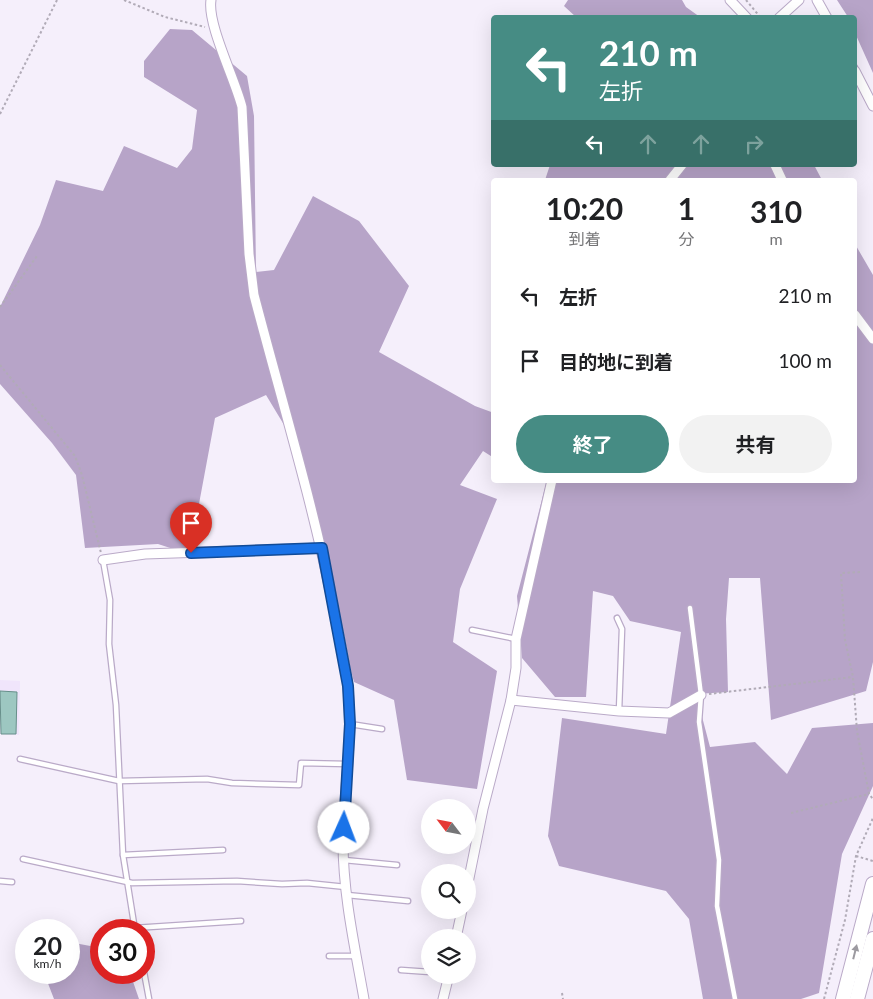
<!DOCTYPE html>
<html lang="ja">
<meta charset="utf-8">
<style>
:root{--surface:#fff;--page:#f2f2f2;--text:#202124;--muted:#757577;--accent:#468c84}
body{margin:0;font-family:Lato,"Noto Sans JP",sans-serif;background:var(--page);color:var(--text);height:100vh;display:flex;flex-direction:column;font-size:19px;white-space:nowrap}
*{box-sizing:border-box;margin:0}
p{font-size:16px;color:var(--muted)}
.icon{flex:none;width:28px;height:28px;fill:none;stroke:currentColor;stroke-width:2;stroke-linecap:round;stroke-linejoin:round}
.map{position:relative;flex:1;overflow:hidden}
.panel{position:absolute;left:491px;top:178px;width:366px;height:305px;display:flex;flex-direction:column;background:var(--surface);border-radius:5px;box-shadow:0 5px 20px #0002}
.panel>*{flex:none}
.guide{position:absolute;left:491px;top:15px;width:366px;height:152px;border-radius:5px;box-shadow:0 5px 20px #0002;background:#468c84;color:#fff;overflow:hidden}
.needle{width:32px;rotate:302deg}
.fabs{position:absolute;left:421px;top:799px;display:grid;gap:10px}
.fabs a{display:grid;place-items:center;width:55px;height:55px;border-radius:50%;background:var(--surface);box-shadow:0 5px 20px #0002;font-size:25px}
.speed{position:absolute;left:15px;top:919px;display:flex;gap:10px;font-size:25px;font-weight:700;text-align:center}
.speed>*{display:grid;place-content:center;width:65px;height:65px;border-radius:50%;background:var(--surface);box-shadow:0 5px 20px #0002;line-height:1}
.speed small{font-size:12px;font-weight:400}
.speed .limit{border:8px solid #d22;background:#fff;color:#111}
.pin{position:absolute;display:grid;place-items:center;width:42px;height:42px;color:#fff;margin:-51px -21px;border-radius:50% 50% 50% 0;rotate:-45deg;box-shadow:0 0 5px #0007}
.pin .icon{rotate:45deg}
.me{position:absolute;width:55px;margin:-28px;rotate:2deg;stroke-linejoin:round;filter:drop-shadow(0 0 4px #0008)}
.turn{display:flex;align-items:center;gap:18px;height:105px;padding:0 25px;font-size:22px}
.turn .icon{width:65px;height:65px;stroke-width:2.5}
.turn b{display:block;font-size:35px;line-height:42px}
.lanes{display:flex;align-items:center;height:48px;padding:0 25px;background:#0003;justify-content:center;gap:25px;direction:ltr}
.lanes .off{opacity:.35}
.eta{display:flex;justify-content:space-evenly;align-items:center;height:85px;text-align:center}
.eta b{font-size:30px;font-weight:700;line-height:35px}
.primary-button{display:flex;gap:10px;margin-top:auto;padding:10px 25px}
.primary-button a{flex:1;height:58px;border-radius:30px;background:var(--accent);color:#fff;font-size:20px;font-weight:700;line-height:58px;text-align:center}
.primary-button a+a{background:var(--page);color:var(--text)}
ul{padding:0;list-style:none}
li{display:flex;align-items:center;gap:15px;height:65px;padding:0 25px}
li div{flex:1}
li b{display:block;font-size:19px}
li em{font-style:normal}
.map>svg:first-child{display:block}
.built{fill:#f0e5fb}
.forest{fill:#b7a4c8}
.lines{fill:none;stroke-linecap:round;stroke-linejoin:round}
.stream{stroke:#a391b4;stroke-width:2.5}
.building{fill:#9dc7c1;stroke:#678f8a}
.service-casing{stroke:#baaac8;stroke-width:7}
.minor-casing{stroke:#baaac8;stroke-width:11}
.primary-casing{stroke:#baaac8;stroke-width:16}
.path{stroke:#b1abb7;stroke-width:2;stroke-dasharray:2.5 2.5;stroke-linecap:butt}
.service{stroke:#fff;stroke-width:4.5}
.minor{stroke:#fff;stroke-width:9}
.primary{stroke:#fff;stroke-width:14}
.oneway{fill:#9c9aa0}
.route-casing{stroke:#114b97;stroke-width:12}
.route{stroke:#1a73e8;stroke-width:9}
</style>
<div class="map">
<svg width="873" height="999" viewBox="0 0 873 999">
<rect width="100%" height="100%" fill="#f5effb"/>
<polygon class="built" points="0,680 20,681 19,735 0,734"/>
<g class="forest">
<polygon points="568,0 682,0 686,7 700,17 576,17 564,6"/>
<polygon points="837,0 873,0 873,73 855,33 855,18 848,17"/>
<polygon points="170,29 192,30 247,76 254,116 256,272 274,270 313,196 359,221 409,286 379,352 475,406 494,413 494,458 483,451 460,485 497,499 460,589 453,642 497,671 477,789 407,780 394,700 354,682 326,577 301,453 266,395 215,418 196,520 198,557 158,544 85,548 76,475 52,443 0,384 0,307 40,225 56,180 103,191 124,146 177,168 192,149 197,110 144,77 144,61"/>
<polygon points="550,165 814,165 822,180 545,180"/>
<polygon points="855,244 873,275 873,662 866,691 771,720 760,578 729,578 726,619 728,692 696,694 710,747 755,742 787,774 812,728 873,723 873,786 842,854 819,993 801,999 703,999 689,919 666,891 559,866 548,836 562,718 666,734 681,632 630,621 613,596 593,591 586,697 555,697 522,658 517,596 547,480 855,480"/>
<polygon points="69,942 101,948 101,972 130,973 139,999 54,999 44,973 69,972"/>
</g>
<g class="lines">
<polyline class="stream" points="855,63 858,69"/>
</g>
<polygon class="building" points="0,691 17,692 16,734 1,734"/>
<g class="lines">
<defs>
<g id="service">
<polyline points="103,560 110,600 109,644 116,705 123,855 135,930"/>
<polyline points="690,608 701,695 699,722 719,860 717,906 735,999"/>
<polyline points="617,618 622,629 619,711"/>
<polyline points="472,630 516,639"/>
<polyline points="350,724 382,729"/>
<polyline points="20,759 119,781 207,779 232,783 299,785 301,763 347,764"/>
<polyline points="123,855 223,850"/>
<polyline points="23,859 132,883 237,881 282,884 307,883 346,887"/>
<polyline points="344,860 397,865"/>
<polyline points="0,881 12,882"/>
<polyline points="347,895 408,901"/>
<polyline points="134,928 241,921"/>
<polyline points="329,956 355,956"/>
<polyline points="401,970 430,972"/>
<polyline points="144,972 149,999"/>
</g>
<g id="minor">
<path d="M 211,0 C 207,24 235,79 242,107 L 249,254 L 254,295 C 280,395 310,493 331,595 C 337,625 345,656 348,687 C 353,739 344,790 343,842 C 343,894 355,948 364,999"/>
<polyline points="730,0 747,18"/>
<polyline points="817,0 827,18"/>
<polyline points="779,18 799,0"/>
<polyline points="855,71 873,106"/>
<polyline points="775,165 782,180"/>
<polyline points="670,180 682,165"/>
<polyline points="855,315 873,339"/>
<polyline points="103,560 145,554 322,548"/>
<polyline points="511,700 619,711 669,713 701,695"/>
<polyline points="468,883 483,809 511,700 516,668 516,639 552,480"/>
<polyline points="456,938 462,910"/>
<polyline points="443,999 449,975"/>
</g>
<g id="primary">
<polyline points="843,999 873,884"/>
<polyline points="857,999 873,939"/>
</g>
</defs>
<use href="#service" class="service-casing"/>
<use href="#minor" class="minor-casing"/>
<use href="#primary" class="primary-casing"/>
<g class="path">
<polyline points="124,0 165,17 205,27"/>
<polyline points="746,0 761,18"/>
<polyline points="0,114 57,0"/>
<polyline points="0,307 37,256"/>
<polyline points="0,365 75,456 82,475 101,553"/>
<polyline points="860,572 841,573 845,640 853,677 857,731 869,794 873,799"/>
<polyline points="709,694 853,677"/>
<polyline points="791,813 869,794"/>
<polyline points="856,856 873,861"/>
<polyline points="562,993 563,999"/>
<polyline points="824,999 845,920 856,856 873,818"/>
</g>
<use href="#service" class="service"/>
<use href="#minor" class="minor"/>
<use href="#primary" class="primary"/>
</g>
<defs><path id="oneway-solid" d="M-6-.8H1V-3.2L6.5 0L1 3.2V.8H-6Z" transform="scale(1.25)"/></defs>
<use class="oneway" href="#oneway-solid" transform="translate(855 952) rotate(-76)"/>
<g class="lines">
<defs>
<polyline id="route" points="191,553 322,548 348,686 350,724 344,828"/>
</defs>
<use href="#route" class="route-casing"/>
<use href="#route" class="route"/>
</g>
</svg>
<div class="fabs">
<a><svg class="needle" viewBox="-14 -14 28 28"><path d="M0-13l5 13h-10z" fill="#e53935"/><path d="M0 13l5-13h-10z" fill="#757577"/></svg></a>
<a><svg class="icon" aria-label="search" viewBox="0 0 24 24"><circle cx="10" cy="10" r="6"/><path d="M15 15l6 6"/></svg></a>
<a><svg class="icon" aria-label="layers" viewBox="0 0 24 24"><path d="M12 4l9 5-9 5-9-5zM3 14l9 5 9-5"/></svg></a>
</div>
<div class="speed"><div>20<small>km/h</small></div><div class="limit">30</div></div>
<div class="pin" style="left:191px;top:553px;background:#d93025"><svg class="icon" aria-label="arrive" viewBox="0 0 24 24"><path d="M6 21V4h12l-3 4 3 4H6"/></svg></div>
<svg class="me" style="left:344px;top:828px" viewBox="-20 -20 40 40"><circle r="19" fill="#fff"/><path d="M0-13L10 11 0 6-10 11z" fill="#1a73e8"/></svg>
<div class="guide">
<div class="turn"><svg class="icon" aria-label="left" viewBox="0 0 24 24"><path d="M17 20v-9H6M10 6l-5 5 5 5"/></svg><div><b>210 m</b>左折</div></div>
<div class="lanes"><svg class="icon" aria-label="left" viewBox="0 0 24 24"><path d="M17 20v-9H6M10 6l-5 5 5 5"/></svg><svg class="icon off" aria-label="ahead" viewBox="0 0 24 24"><path d="M12 20V5M6 11l6-6 6 6"/></svg><svg class="icon off" aria-label="ahead" viewBox="0 0 24 24"><path d="M12 20V5M6 11l6-6 6 6"/></svg><svg class="icon off" aria-label="right" viewBox="0 0 24 24"><path d="M7 20v-9h11M14 6l5 5-5 5"/></svg></div>
</div>
<section class="panel">
<div class="eta">
<div><b>10:20</b><p>到着</p></div>
<div><b>1</b><p>分</p></div>
<div><b>310</b><p>m</p></div>
</div>
<ul>
<li><svg class="icon" aria-label="left" viewBox="0 0 24 24"><path d="M17 20v-9H6M10 6l-5 5 5 5"/></svg><div><b>左折</b></div><em>210 m</em></li>
<li><svg class="icon" aria-label="arrive" viewBox="0 0 24 24"><path d="M6 21V4h12l-3 4 3 4H6"/></svg><div><b>目的地に到着</b></div><em>100 m</em></li>
</ul>
<div class="primary-button"><a>終了</a><a>共有</a></div>
</section>
</div>
